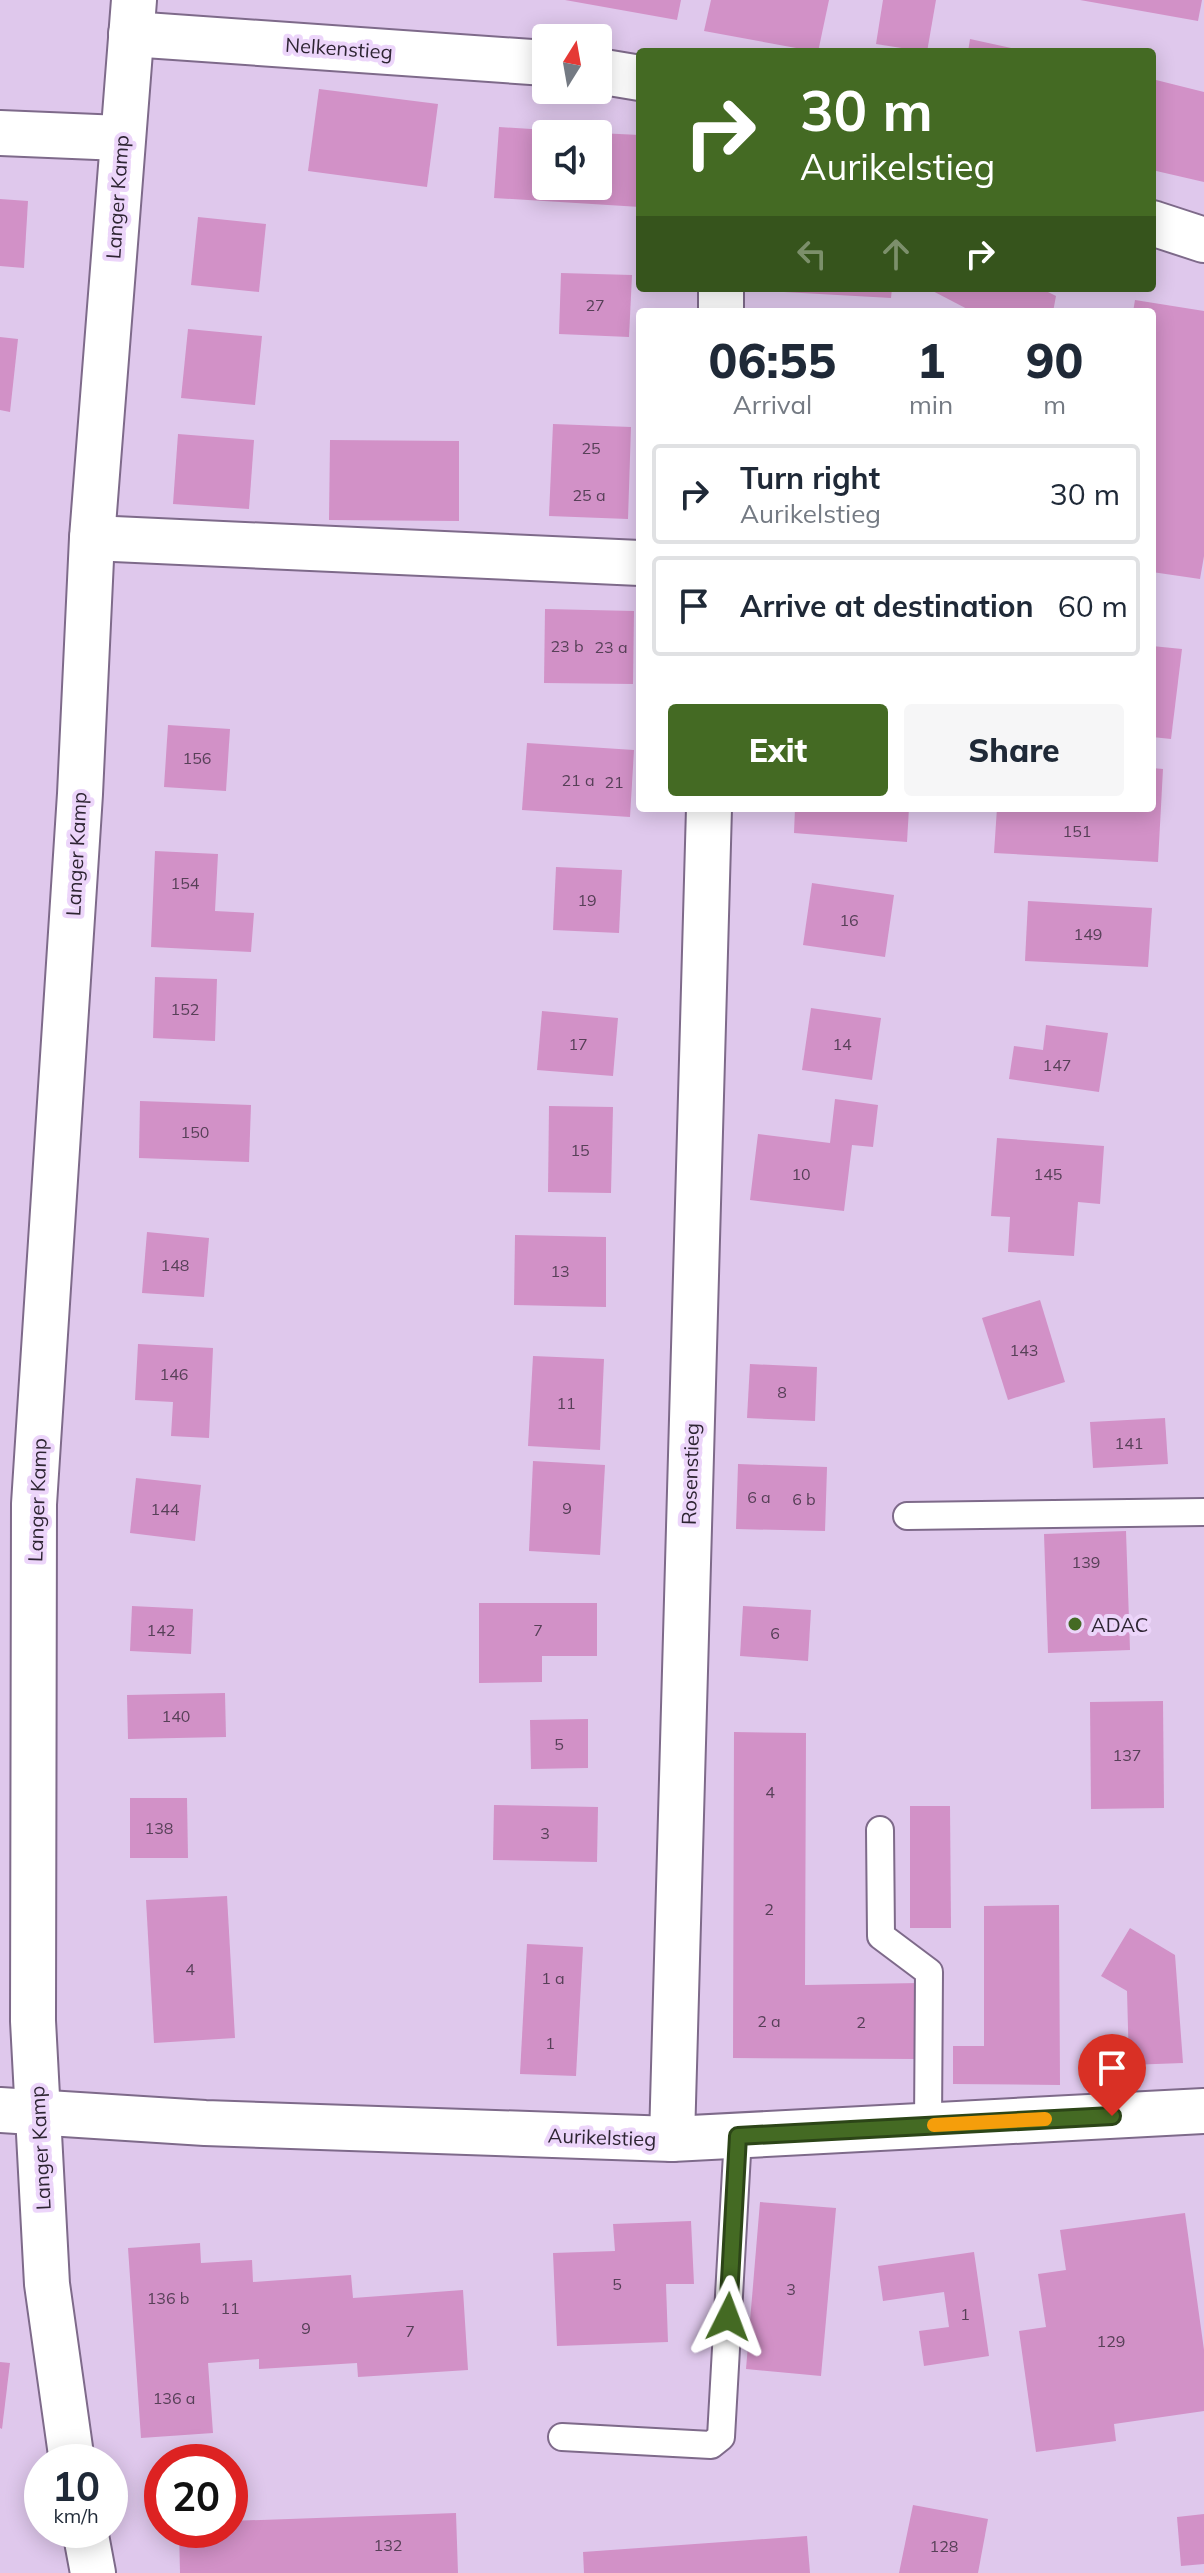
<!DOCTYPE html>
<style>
:root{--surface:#fff;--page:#f6f6f7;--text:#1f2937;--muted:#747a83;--line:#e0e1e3;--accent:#446a23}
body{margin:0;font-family:Mulish,sans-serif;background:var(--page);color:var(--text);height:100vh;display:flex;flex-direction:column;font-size:30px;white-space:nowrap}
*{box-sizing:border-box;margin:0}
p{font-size:26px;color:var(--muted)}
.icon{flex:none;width:44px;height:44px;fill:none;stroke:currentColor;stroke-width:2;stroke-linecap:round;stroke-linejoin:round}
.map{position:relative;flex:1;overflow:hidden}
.panel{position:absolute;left:636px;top:308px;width:520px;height:504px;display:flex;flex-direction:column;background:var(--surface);border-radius:8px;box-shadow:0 4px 20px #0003}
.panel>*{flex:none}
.hud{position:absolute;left:636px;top:48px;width:520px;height:244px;border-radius:8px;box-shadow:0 4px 20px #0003;background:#446a23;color:#fff;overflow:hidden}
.needle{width:52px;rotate:11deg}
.tools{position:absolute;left:532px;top:24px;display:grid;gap:16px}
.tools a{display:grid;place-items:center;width:80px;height:80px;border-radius:8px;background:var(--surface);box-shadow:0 4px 20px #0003;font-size:40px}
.speed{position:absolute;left:24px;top:2444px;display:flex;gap:16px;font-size:40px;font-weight:700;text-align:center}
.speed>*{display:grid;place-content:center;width:104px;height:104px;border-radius:50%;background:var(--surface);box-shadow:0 4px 20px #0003;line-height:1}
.speed small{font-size:20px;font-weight:400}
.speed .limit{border:12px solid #d22;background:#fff;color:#111}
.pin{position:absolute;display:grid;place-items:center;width:68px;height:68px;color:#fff;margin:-82px -34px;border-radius:50% 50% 50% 0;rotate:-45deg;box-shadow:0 0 8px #0007}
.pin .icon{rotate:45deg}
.me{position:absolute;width:88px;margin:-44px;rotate:3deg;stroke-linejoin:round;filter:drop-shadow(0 0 6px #0008)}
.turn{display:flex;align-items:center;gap:28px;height:168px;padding:0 32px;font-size:36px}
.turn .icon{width:104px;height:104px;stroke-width:2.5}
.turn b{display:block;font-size:56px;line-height:68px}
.lanes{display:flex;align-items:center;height:76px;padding:0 32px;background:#0003;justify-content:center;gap:40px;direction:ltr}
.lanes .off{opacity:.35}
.eta{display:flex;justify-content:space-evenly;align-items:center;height:136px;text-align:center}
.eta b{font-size:48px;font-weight:800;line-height:56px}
.primary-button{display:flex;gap:16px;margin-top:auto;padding:16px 32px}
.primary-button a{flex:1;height:92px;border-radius:8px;background:var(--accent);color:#fff;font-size:32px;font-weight:800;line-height:92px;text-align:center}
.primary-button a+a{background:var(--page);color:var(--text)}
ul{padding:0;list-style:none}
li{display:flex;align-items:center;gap:24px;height:100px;margin:0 16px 12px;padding:0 16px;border:4px solid var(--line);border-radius:8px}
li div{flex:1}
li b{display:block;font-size:30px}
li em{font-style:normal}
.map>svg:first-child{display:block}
.building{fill:#d291c7}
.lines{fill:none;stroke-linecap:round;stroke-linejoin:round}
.service-casing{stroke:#7e6a8a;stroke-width:30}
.minor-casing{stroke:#7e6a8a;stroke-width:48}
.service{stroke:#fff;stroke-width:26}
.minor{stroke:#fff;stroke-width:44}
.route-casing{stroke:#2c4517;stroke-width:20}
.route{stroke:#446a23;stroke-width:14}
.slow{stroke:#f59e0b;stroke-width:14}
.poi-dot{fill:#446a23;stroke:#ecd5fa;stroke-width:3}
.labels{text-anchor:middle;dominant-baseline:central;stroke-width:8;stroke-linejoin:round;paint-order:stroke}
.number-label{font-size:16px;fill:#574058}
.street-label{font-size:20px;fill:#2e2533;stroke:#ecd5fa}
.poi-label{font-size:20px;fill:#2e2533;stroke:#ecd5fa;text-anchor:start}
</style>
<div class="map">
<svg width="1204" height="2573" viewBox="0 0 1204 2573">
<rect width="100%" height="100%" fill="#dfc8ec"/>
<g class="building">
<polygon points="565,0 681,0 677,20"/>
<polygon points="711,0 829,0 818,52 704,31"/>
<polygon points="883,0 936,0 927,52 876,44"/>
<polygon points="1080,0 1202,0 1198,21"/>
<polygon points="970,39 1025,51 1025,52 968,52"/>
<polygon points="1152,79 1204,92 1204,182 1152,170"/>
<polygon points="319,89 438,104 427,187 308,171"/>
<polygon points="499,127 578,132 546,134 546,186 598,186 598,133 640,135 640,207 494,198"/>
<polygon points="0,199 28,201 24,268 0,266"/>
<polygon points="198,217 266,224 259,292 191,285"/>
<polygon points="561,273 632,275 629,337 559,334"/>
<polygon points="784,288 892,288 891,298 784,292"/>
<polygon points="927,288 1040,288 1056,296 1053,312 973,312"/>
<polygon points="1135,300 1204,311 1204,556 1200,579 1152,572 1152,312 1133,312"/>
<polygon points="188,329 262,336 255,405 181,398"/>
<polygon points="0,337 18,339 10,412 0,410"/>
<polygon points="553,424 631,427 628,519 549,516"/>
<polygon points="178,434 254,440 249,509 173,504"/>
<polygon points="330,440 459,441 459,521 329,520"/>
<polygon points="545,609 634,611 633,684 544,683"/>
<polygon points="1152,646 1182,649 1171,739 1152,737"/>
<polygon points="168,725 230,729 226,791 164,787"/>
<polygon points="527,743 634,750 630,817 522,810"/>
<polygon points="1152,768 1163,769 1158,862 994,853 997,808 1152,808"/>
<polygon points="795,808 909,808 907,842 794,833"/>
<polygon points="155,851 218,854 215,911 254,913 251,952 151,947"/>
<polygon points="556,867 622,870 619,933 553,930"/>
<polygon points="812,883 894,895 885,957 803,945"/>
<polygon points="1028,901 1152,908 1148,967 1025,961"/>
<polygon points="155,977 217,979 215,1041 153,1038"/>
<polygon points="811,1008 881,1018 872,1080 802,1070"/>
<polygon points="542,1011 618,1018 613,1076 537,1070"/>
<polygon points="1046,1025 1108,1033 1099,1092 1009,1079 1014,1046 1043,1050"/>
<polygon points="835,1099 878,1105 873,1147 852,1145 844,1211 750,1200 758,1134 830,1143"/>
<polygon points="140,1101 251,1105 249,1162 139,1158"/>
<polygon points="549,1106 613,1107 611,1193 548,1192"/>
<polygon points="997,1138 1104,1146 1100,1204 1078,1202 1074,1256 1008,1252 1010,1217 991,1216"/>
<polygon points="147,1232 209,1238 204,1297 142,1293"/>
<polygon points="515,1235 606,1237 606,1307 514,1305"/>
<polygon points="1040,1300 1065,1382 1008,1400 982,1318"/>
<polygon points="138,1344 213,1348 209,1438 171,1436 173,1402 135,1400"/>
<polygon points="533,1356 604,1359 600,1450 528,1446"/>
<polygon points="750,1364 817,1367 815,1421 747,1418"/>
<polygon points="1165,1418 1168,1464 1093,1468 1090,1422"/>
<polygon points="533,1461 605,1465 600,1555 529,1551"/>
<polygon points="738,1464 827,1467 825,1531 736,1529"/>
<polygon points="136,1478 201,1485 195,1541 130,1533"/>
<polygon points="1126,1531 1130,1650 1048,1653 1044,1534"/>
<polygon points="479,1603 597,1603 597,1656 542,1656 542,1682 479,1683"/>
<polygon points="132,1606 193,1609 191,1654 130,1651"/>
<polygon points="743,1606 811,1610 808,1661 740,1656"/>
<polygon points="225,1693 226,1737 128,1739 127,1695"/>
<polygon points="1163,1701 1164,1808 1091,1809 1090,1702"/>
<polygon points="588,1719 588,1768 531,1769 530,1720"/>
<polygon points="734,1732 806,1733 805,1985 919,1983 917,2059 733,2058"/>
<polygon points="130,1798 187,1798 188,1858 130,1858"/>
<polygon points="494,1805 598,1807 597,1862 493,1860"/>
<polygon points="910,1806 950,1806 951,1928 910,1928"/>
<polygon points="227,1896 235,2038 154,2043 146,1900"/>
<polygon points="1059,1905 1060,2085 953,2084 953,2046 984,2046 984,1906"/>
<polygon points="1130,1928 1175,1955 1183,2063 1129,2065 1127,1991 1101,1976"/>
<polygon points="527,1944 583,1947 576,2076 520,2074"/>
<polygon points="760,2202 836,2208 821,2376 746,2369"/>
<polygon points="1185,2213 1204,2350 1204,2411 1114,2424 1116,2441 1036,2452 1019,2331 1046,2327 1038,2274 1066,2270 1060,2230"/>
<polygon points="691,2221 694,2284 666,2284 668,2342 557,2346 553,2253 615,2251 613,2224"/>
<polygon points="200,2243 201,2263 252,2260 253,2282 351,2275 353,2298 463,2290 468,2370 358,2377 357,2363 259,2369 259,2359 208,2363 213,2433 141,2438 128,2248"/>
<polygon points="974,2252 989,2356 924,2366 919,2331 949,2327 944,2292 883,2301 878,2266"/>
<polygon points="0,2362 10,2363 2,2429 0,2428"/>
<polygon points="913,2505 988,2519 978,2573 899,2573"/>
<polygon points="456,2513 458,2573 180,2573 179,2530 230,2530 230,2521"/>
<polygon points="1204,2514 1204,2564 1181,2566 1177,2517"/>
<polygon points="807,2536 810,2573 584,2573 583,2552"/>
</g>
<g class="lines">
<defs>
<g id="service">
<polyline points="907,1516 1204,1512"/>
<polyline points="880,1830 881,1936 929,1972 928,2126"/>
<polyline points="562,2437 711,2445 721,2437 738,2136"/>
</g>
<g id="minor">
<polyline points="131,34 546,63"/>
<polyline points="598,71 640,78"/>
<polyline points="0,133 121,138"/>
<polyline points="1152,223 1204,240"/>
<polyline points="721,312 721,288"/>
<polyline points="92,538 640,563"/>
<polyline points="0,2110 205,2123 672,2139 1204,2111"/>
<polyline points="672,2139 709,808"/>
<polyline points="72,2462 47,2284 33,2021 34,1504 80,794 92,538 134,0"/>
<polyline points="85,2530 93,2573"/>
</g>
</defs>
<use href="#service" class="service-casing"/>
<use href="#minor" class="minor-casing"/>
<use href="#service" class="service"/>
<use href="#minor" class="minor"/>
</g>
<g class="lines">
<defs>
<polyline id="route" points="728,2317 738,2136 1112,2116"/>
</defs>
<use href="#route" class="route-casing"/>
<use href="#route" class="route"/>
<polyline class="slow" points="934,2125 1045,2119"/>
</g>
<circle class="poi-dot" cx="1075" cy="1624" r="8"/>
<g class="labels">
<g class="number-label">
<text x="595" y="305">27</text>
<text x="591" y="448">25</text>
<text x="589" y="495">25 a</text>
<text x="567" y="646">23 b</text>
<text x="611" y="647">23 a</text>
<text x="197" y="758">156</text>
<text x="578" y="780">21 a</text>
<text x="614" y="782">21</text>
<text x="1077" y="831">151</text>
<text x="185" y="883">154</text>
<text x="587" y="900">19</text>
<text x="849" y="920">16</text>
<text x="1088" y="934">149</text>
<text x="185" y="1009">152</text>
<text x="578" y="1044">17</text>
<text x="842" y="1044">14</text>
<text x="1057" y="1065">147</text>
<text x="195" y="1132">150</text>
<text x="580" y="1150">15</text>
<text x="801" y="1174">10</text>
<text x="1048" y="1174">145</text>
<text x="175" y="1265">148</text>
<text x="560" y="1271">13</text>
<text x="1024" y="1350">143</text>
<text x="174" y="1374">146</text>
<text x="782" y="1392">8</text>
<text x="566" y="1403">11</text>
<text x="1129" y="1443">141</text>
<text x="759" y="1497">6 a</text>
<text x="804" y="1499">6 b</text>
<text x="567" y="1508">9</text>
<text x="165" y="1509">144</text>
<text x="1086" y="1562">139</text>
<text x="161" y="1630">142</text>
<text x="538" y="1630">7</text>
<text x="775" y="1633">6</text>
<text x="176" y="1716">140</text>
<text x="559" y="1744">5</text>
<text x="1127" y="1755">137</text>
<text x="770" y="1792">4</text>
<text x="159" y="1828">138</text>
<text x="545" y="1833">3</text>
<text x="769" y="1909">2</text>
<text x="190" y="1969">4</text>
<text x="553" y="1978">1 a</text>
<text x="769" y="2021">2 a</text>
<text x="861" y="2022">2</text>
<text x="550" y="2043">1</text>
<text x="617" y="2284">5</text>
<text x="791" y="2289">3</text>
<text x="168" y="2298">136 b</text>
<text x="230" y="2308">11</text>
<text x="965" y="2314">1</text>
<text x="306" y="2328">9</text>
<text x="410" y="2331">7</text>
<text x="1111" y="2341">129</text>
<text x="174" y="2398">136 a</text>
<text x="388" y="2545">132</text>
<text x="944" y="2546">128</text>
</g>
<g class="street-label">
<text transform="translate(339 48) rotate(4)">Nelkenstieg</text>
<text transform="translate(117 197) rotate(-86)">Langer Kamp</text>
<text transform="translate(76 854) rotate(-87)">Langer Kamp</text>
<text transform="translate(690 1474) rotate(-88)">Rosenstieg</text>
<text transform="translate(37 1500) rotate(-88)">Langer Kamp</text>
<text transform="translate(602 2137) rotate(2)">Aurikelstieg</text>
<text transform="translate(40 2148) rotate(-93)">Langer Kamp</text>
</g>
<g class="poi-label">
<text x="1091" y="1624">ADAC</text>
</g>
</g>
</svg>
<div class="tools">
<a><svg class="needle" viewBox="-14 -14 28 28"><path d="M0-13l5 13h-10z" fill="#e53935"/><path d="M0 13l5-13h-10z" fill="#747a83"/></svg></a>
<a><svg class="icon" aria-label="sound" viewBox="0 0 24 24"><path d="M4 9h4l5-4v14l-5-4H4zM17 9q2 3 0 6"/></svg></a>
</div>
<div class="speed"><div>10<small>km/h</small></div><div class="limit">20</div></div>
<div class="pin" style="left:1112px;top:2116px;background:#d93025"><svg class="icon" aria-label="arrive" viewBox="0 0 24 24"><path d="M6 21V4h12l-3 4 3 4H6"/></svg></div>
<svg class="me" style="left:728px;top:2317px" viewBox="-20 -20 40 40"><path d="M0-17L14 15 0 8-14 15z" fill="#446a23" stroke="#fff" stroke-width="4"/></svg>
<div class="hud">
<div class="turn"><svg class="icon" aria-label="right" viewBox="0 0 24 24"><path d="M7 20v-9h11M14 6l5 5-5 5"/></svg><div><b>30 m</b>Aurikelstieg</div></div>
<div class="lanes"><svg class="icon off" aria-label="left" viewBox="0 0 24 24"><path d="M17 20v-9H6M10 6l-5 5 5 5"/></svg><svg class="icon off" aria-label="ahead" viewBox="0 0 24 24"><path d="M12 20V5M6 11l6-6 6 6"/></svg><svg class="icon" aria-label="right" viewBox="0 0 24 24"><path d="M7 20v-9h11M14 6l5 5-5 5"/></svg></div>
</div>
<section class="panel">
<div class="eta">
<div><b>06:55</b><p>Arrival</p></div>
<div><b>1</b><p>min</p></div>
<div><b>90</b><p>m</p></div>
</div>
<ul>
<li><svg class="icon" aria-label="right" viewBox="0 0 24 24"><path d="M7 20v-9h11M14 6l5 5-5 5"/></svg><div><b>Turn right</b><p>Aurikelstieg</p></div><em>30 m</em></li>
<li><svg class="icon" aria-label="arrive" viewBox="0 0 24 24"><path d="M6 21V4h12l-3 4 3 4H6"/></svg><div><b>Arrive at destination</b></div><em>60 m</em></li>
</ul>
<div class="primary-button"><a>Exit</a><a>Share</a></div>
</section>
</div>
